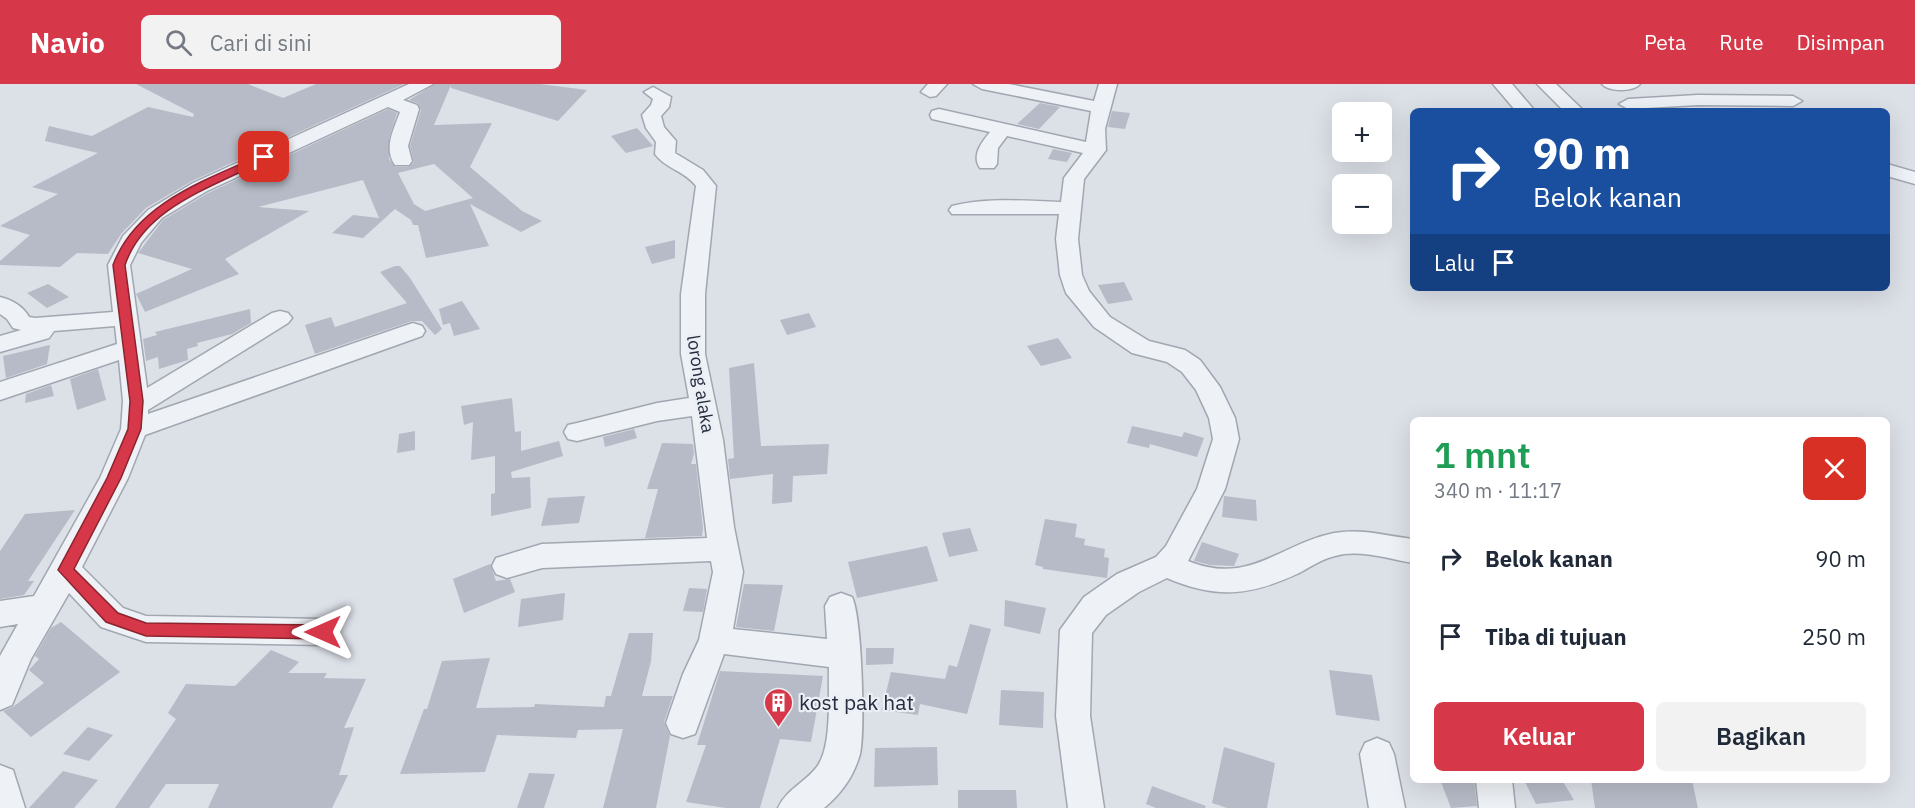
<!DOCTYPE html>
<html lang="id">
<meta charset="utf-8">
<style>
:root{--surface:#fff;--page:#f2f2f3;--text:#1f2937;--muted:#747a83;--accent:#d63749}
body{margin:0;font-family:"IBM Plex Sans",sans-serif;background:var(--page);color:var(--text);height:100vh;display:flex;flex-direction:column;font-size:22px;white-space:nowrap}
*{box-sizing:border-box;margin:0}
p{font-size:20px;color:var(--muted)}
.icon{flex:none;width:33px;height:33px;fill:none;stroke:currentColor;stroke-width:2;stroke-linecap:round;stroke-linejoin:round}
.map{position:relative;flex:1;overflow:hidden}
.drawer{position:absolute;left:1410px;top:333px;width:480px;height:366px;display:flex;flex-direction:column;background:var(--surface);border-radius:9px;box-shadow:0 6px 24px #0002}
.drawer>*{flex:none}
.hud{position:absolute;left:1410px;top:24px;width:480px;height:183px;border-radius:9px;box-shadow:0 6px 24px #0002;background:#1a4fa0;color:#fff;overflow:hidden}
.tools{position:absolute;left:1332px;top:18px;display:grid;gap:12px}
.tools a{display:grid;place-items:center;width:60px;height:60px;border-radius:9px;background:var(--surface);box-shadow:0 6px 24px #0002;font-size:30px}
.pin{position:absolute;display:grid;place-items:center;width:51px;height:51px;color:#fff;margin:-26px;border-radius:12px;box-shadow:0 3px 9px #0006}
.me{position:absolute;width:66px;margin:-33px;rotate:270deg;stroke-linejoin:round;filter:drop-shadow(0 0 4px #0008)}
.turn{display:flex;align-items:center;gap:21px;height:126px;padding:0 24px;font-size:27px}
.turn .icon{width:78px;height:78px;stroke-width:2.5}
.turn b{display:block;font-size:42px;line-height:51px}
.then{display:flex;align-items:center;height:57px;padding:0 24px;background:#0003;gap:12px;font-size:22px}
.round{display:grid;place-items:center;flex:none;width:63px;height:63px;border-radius:9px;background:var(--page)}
.overview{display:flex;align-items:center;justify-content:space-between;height:102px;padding:0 24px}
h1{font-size:36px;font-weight:600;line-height:45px;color:#1e9e55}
.button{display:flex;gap:12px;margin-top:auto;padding:12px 24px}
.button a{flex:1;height:69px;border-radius:9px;background:var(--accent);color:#fff;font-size:24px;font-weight:600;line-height:69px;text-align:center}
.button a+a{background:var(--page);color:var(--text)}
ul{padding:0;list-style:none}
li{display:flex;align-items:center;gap:18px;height:78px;padding:0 24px}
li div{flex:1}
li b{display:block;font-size:22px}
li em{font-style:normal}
header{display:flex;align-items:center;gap:36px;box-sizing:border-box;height:84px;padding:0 30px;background:var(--accent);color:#fff}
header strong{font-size:28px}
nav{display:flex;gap:33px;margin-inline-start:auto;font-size:21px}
.search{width:420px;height:54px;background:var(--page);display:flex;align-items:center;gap:15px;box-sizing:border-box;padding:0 21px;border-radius:9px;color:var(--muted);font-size:22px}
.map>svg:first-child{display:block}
.building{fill:#b6bbc7;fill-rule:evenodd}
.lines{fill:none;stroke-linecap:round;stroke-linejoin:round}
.minor-casing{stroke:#a1a7b1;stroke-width:3}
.minor{fill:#eef1f5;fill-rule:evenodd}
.route{fill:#d63749;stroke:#8b242f;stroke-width:1.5}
.labels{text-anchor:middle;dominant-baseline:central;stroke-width:4.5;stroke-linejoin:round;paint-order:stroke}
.street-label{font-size:18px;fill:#252d3e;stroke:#ebeff5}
.near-poi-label{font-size:21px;fill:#252d3e;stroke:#ebeff5;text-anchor:start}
</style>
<header>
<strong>Navio</strong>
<div class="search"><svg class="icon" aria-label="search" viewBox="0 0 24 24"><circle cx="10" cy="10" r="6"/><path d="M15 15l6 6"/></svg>Cari di sini</div>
<nav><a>Peta</a><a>Rute</a><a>Disimpan</a></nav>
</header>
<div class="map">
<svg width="1915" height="724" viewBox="0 0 1915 724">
<rect width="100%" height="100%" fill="#dce0e7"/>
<g class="building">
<polygon points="136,0 248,0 283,14 316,0 404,0 192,97 146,124 121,150 108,170 77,169 60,183 0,181 0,177 30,151 0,142 58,110 32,103 98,69 45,57 49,42 92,52 148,23 193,33 194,30"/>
<path d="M 435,0 L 540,0 L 587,6 L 558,37 L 451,4 L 451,1 L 434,41 L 492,39 L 470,83 L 522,127 L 542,137 L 521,148 L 470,120 L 489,162 L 426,174 L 418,141 L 413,141 L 411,136 L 395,125 L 363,154 L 332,149 L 353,131 L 379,134 L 363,96 L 258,123 L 309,127 L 225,175 L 239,190 L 145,228 L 136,210 L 192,185 L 138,169 L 163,136 L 208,109 L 388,25 L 397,29 L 389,54 L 389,75 L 395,83 L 409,83 L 414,78 L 410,62 L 421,26 L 418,19 L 409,16 ZM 434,80 L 473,114 L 425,127 L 414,120 L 398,89 Z"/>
<polygon points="1040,19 1060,23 1039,45 1017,40"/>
<polygon points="1112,27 1130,29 1125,45 1108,43"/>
<polygon points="637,44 653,62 626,69 611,52"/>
<polygon points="1053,65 1072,69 1067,78 1048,75"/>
<polygon points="675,156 675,174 652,180 645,163"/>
<polygon points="395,182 400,182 410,194 442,245 435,251 422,237 412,237 315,270 305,241 331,233 335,243 407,219 380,188"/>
<polygon points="1124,198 1133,216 1108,220 1098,201"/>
<polygon points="48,200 69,213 47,224 27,209"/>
<polygon points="462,217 480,245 454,252 450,239 443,241 439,225"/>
<polygon points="250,225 251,239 232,250 197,259 198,262 187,265 188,276 159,285 158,273 146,277 143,255 157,251 155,248"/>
<polygon points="809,229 816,243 787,251 780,236"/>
<polygon points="1058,254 1072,274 1041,282 1027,262"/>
<polygon points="50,261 47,280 6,294 3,272"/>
<polygon points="754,279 761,362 829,360 827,390 793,392 792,418 772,420 773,390 730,395 728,375 734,374 729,284"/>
<polygon points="98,285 106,316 77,326 70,295"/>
<polygon points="51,301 54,312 25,319 26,310"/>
<polygon points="512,314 515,348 521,347 521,367 559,357 563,372 511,388 512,394 530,393 531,424 491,432 491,410 495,409 495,372 471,376 473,338 464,341 461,322"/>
<polygon points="1132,342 1182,353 1184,348 1204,354 1197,373 1150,360 1149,364 1127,359"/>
<polygon points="634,345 637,354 605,363 603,353"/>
<polygon points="415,347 415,366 397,369 399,350"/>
<polygon points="662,359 693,360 694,370 691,380 696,380 703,444 702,452 645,454 658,405 647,405"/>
<polygon points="585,412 579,439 541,442 548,414"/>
<polygon points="1224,412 1256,416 1257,437 1222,433"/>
<polygon points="75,426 28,497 34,497 24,511 0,515 0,467 25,430"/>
<polygon points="1045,435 1077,440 1075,453 1085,455 1084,461 1105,465 1104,473 1109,474 1107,494 1043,485 1043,483 1035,481"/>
<polygon points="970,444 978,467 949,473 942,449"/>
<polygon points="1202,458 1239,470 1234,482 1210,481 1194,477"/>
<polygon points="927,462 938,497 857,514 848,478"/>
<polygon points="490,480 496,497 510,495 515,508 464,529 453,495"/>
<polygon points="744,500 783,501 774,547 736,543"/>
<polygon points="689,504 707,505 703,528 683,527"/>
<polygon points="565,509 563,536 518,543 521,515"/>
<polygon points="1005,516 1046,524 1040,550 1004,542"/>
<polygon points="61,538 120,588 31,653 3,627 13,623 44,599 29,586 39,575 35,572 51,544"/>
<polygon points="970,540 991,545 967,630 920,620 918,631 882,626 891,588 945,595 949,581 957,583"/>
<polygon points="629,549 653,549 651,577 642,612 673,612 664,638 670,652 656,724 603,724 623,645 578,646 576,654 497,651 485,688 400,690 424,625 427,625 442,577 490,574 476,624 534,623 535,620 604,623 606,612 611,612"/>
<polygon points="866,564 894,564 893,580 866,581"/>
<polygon points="271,566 299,578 288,589 327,589 324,594 366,595 344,644 354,643 339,691 348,691 332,724 208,724 219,700 166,700 149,724 115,724 176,635 168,629 186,600 235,602"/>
<polygon points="1329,586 1372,591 1380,637 1336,631"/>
<polygon points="720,587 823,592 811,658 780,655 760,724 726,724 686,718 706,661 697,661"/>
<polygon points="1001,606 1044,608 1043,644 999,641"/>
<polygon points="88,643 113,651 89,677 63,670"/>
<polygon points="937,663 938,701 874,703 875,664"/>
<polygon points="1224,663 1275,679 1267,724 1227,724 1212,719"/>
<polygon points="63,687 98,696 74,724 29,724"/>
<polygon points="529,689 555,690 544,724 517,724"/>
<polygon points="1474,696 1477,722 1451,724 1441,698"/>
<polygon points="1562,696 1574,716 1536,720 1525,698"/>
<polygon points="1591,696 1692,696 1698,724 1595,724"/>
<polygon points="1152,702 1206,722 1205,724 1156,724 1146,720"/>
<polygon points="958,706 1016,706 1017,724 958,724"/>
</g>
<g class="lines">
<defs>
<g id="minor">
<path d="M 409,0 L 433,0 L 403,16 L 417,21 L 419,25 L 408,62 L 412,77 L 409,81 L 395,81 C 383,64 394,45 400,28 L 388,23 L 207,107 L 162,134 L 141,159 L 130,181 L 147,304 L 272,229 L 280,227 L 288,229 L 292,234 L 288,239 L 148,326 L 148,330 L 404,242 L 413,239 L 422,242 L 425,247 L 422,252 L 145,351 L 128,394 L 82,483 L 123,524 L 146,532 L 323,535 L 334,539 L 339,548 L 334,557 L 323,561 L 146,558 L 101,543 L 69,509 L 31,575 L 12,621 L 0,626 L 0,572 L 18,540 L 0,543 L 0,517 L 34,512 L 100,394 L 121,345 L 123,317 L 119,276 L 0,316 L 0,298 L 117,260 L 115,242 L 54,247 L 49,254 L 0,268 L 0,252 L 21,246 L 13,244 L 7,235 L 0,230 L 0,213 C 12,216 23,222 29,233 L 35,234 L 113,228 L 108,181 L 123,152 L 148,126 L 193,99 Z"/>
<polygon points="928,0 947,0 936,12 930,13 921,8"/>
<path d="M 973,0 L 1009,0 L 1094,17 L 1099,0 L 1117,0 L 1105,45 L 1106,66 L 1084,95 L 1078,155 L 1082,191 L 1089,207 L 1110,233 L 1149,257 L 1185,266 L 1200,276 L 1220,303 L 1235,334 L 1239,355 L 1225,405 L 1188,477 C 1249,502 1280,460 1334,449 C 1360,444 1387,452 1413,455 L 1413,479 C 1388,475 1360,465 1335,472 C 1321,475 1309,484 1297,490 C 1249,512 1216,515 1167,494 L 1139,508 L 1106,531 L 1092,549 L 1090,632 L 1104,724 L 1068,724 L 1056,632 L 1060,546 L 1084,513 L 1117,490 L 1156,473 L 1166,462 L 1197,405 L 1213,355 L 1209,334 L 1196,306 L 1182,288 L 1167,278 L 1132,269 L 1094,243 L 1066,209 L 1060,191 L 1056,155 L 1059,130 L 952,130 L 949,126 L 952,122 C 986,113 1025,117 1061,118 L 1064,94 L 1083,69 L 1007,52 L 998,64 L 997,80 L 994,84 L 980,84 C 971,71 982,58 990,48 L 932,35 L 930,31 L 932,27 L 939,25 L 1086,58 L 1091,27 L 982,5 Z"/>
<polygon points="1493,0 1512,0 1535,27 1516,27"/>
<polygon points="1537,0 1556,0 1584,27 1564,27"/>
<path d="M 1602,0 L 1640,0 C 1633,8 1609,8 1602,0 Z"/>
<path d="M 653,3 L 671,13 L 669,23 L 661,32 L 664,43 L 676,57 L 675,69 L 703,86 L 716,102 L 705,210 L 705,270 L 723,356 L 734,443 L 743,488 L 733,545 L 827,555 L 825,522 L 830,513 L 841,509 L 852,513 C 862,533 865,647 860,670 C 854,692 841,710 824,724 L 778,724 C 786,706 804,699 816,684 C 833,664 828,609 829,583 L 724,570 L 695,650 L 683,654 L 671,650 L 666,639 L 683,590 L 699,556 L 713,488 L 711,477 L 542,484 L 507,494 L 496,490 L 492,482 L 496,474 L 542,460 L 707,454 L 692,332 L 657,337 L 577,357 L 568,355 L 564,348 L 568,341 L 577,339 L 657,319 L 689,314 L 681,270 L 681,210 L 696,102 C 685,87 666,85 655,70 L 656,58 L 646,44 L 642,31 L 651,21 L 653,15 L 644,8 Z"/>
<polygon points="1698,11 1793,12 1802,17 1793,22 1698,21 1628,25 1619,20 1628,15"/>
<polygon points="1887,80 1915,88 1915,100 1887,92"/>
<polygon points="1377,654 1389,659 1394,670 1405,724 1369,724 1360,670 1365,659"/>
<polygon points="0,681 13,686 25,724 0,724"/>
<polygon points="1476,696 1512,696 1515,724 1479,724"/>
</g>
</defs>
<use href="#minor" class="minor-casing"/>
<use href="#minor" class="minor"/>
</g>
<path class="route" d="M 261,71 L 269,73 C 260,82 244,86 232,92 C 189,112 141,134 125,181 L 143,317 L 141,345 L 121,394 L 74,485 L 118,529 L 146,539 L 323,541 L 328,543 L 331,548 L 328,553 L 323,555 L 146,552 L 106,538 L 58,486 L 107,394 L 128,345 L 130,317 L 113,181 C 136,119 206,96 261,71 Z"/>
<defs>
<symbol id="building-pin" viewBox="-11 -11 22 30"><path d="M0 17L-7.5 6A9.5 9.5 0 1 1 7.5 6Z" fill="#d63749" stroke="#ebeff5"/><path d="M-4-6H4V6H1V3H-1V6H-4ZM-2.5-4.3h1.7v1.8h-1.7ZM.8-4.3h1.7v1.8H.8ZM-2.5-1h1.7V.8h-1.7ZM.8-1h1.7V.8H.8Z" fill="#fff"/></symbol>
</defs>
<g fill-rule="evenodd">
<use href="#building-pin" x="762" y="602" width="33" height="45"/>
</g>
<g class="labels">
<g class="street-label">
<text transform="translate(701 300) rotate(81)">lorong alaka</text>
</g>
<g class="near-poi-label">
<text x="799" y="618">kost pak hat</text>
</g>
</g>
</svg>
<div class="tools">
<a>+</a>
<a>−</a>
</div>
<div class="pin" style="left:264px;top:73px;background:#d93025"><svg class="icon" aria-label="arrive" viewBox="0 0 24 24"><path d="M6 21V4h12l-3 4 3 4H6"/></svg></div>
<svg class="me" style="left:323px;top:548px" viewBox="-20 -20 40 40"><path d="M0-17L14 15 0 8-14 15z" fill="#d63749" stroke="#fff" stroke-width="4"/></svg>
<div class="hud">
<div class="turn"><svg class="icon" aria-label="right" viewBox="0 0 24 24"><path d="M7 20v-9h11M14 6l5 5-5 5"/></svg><div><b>90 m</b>Belok kanan</div></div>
<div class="then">Lalu<svg class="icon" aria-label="arrive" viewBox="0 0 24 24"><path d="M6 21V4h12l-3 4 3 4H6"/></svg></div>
</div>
<section class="drawer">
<div class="overview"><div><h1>1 mnt</h1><p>340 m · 11:17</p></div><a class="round" style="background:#d93025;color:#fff"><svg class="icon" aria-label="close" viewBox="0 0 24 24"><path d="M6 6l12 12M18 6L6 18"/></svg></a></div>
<ul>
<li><svg class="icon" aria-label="right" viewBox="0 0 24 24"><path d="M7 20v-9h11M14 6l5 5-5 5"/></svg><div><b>Belok kanan</b></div><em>90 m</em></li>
<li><svg class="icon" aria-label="arrive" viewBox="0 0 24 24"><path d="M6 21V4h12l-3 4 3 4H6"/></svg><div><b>Tiba di tujuan</b></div><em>250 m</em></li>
</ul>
<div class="button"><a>Keluar</a><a>Bagikan</a></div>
</section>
</div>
